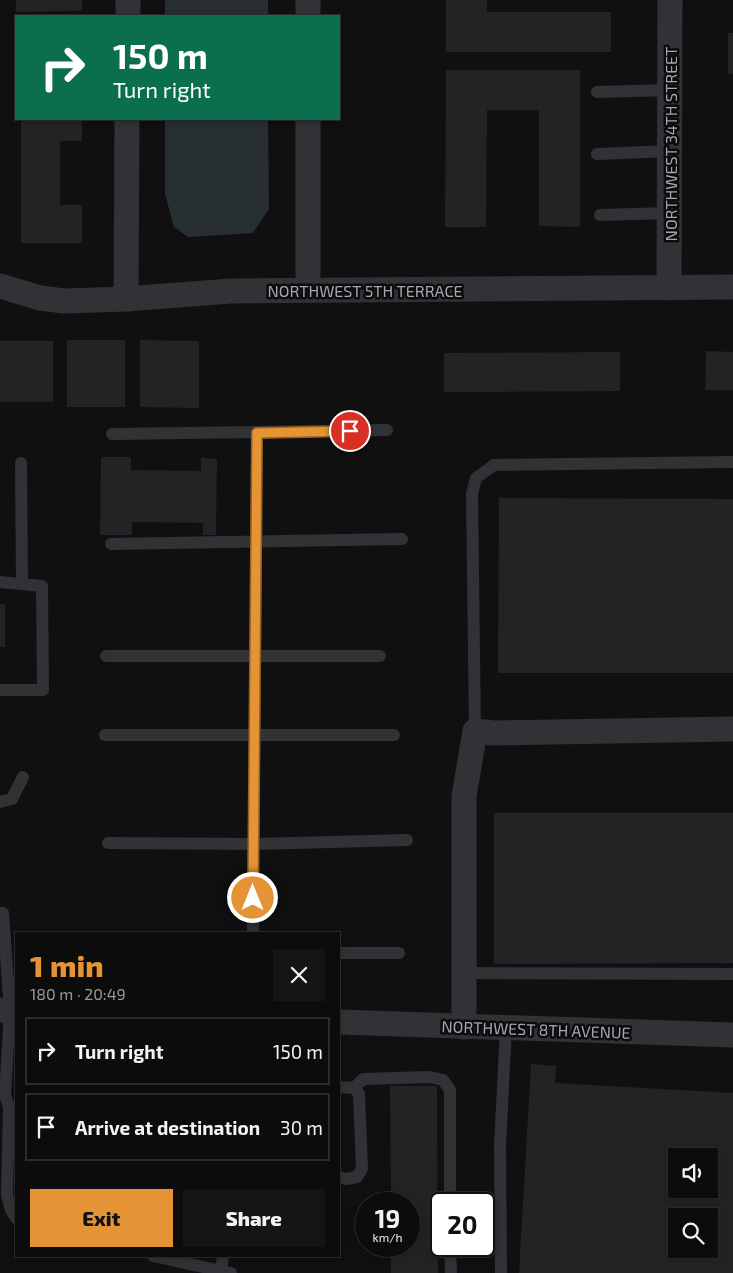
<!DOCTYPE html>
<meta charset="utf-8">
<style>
:root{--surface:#0c0c0d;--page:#151516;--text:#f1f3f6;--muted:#9a9b9d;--line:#2c2c2e;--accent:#e49434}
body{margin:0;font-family:"Exo 2",sans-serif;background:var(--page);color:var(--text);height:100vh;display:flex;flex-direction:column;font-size:19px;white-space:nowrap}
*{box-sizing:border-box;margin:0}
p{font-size:16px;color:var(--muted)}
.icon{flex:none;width:28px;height:28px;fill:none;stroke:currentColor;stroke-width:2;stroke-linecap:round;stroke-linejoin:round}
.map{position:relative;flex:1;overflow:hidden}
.details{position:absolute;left:15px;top:932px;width:325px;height:325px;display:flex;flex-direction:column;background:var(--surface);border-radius:0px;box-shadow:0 2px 8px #0003,0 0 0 1px var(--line)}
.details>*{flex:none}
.hud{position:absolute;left:15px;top:15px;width:325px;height:105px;border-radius:0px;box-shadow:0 2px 8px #0003,0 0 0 1px var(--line);background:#0b6e4f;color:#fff;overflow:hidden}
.buttons{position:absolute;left:668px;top:1148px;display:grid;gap:10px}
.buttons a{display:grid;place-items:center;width:50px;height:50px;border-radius:0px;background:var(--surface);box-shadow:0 2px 8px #0003,0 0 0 1px var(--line);font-size:25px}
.speed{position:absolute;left:355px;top:1192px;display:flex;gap:10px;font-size:25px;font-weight:700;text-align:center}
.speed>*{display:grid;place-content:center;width:65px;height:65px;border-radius:50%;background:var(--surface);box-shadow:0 2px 8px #0003,0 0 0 1px var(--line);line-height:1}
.speed small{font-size:12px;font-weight:400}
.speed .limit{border:2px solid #111;border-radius:8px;background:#fff;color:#111}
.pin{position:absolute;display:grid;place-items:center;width:42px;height:42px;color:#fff;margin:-21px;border:2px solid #fff;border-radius:50%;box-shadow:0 1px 5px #0007}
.me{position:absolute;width:55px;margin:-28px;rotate:0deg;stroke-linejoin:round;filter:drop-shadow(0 0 4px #0008)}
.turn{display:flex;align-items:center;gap:18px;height:105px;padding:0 15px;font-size:22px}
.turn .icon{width:65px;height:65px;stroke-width:2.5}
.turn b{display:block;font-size:35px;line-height:42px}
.round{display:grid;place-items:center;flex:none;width:52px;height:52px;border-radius:0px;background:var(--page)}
.overview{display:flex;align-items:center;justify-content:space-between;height:85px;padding:0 15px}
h1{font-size:30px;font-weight:800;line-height:38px;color:var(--accent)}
.action{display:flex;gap:10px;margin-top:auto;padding:10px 15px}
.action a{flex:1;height:58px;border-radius:0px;background:var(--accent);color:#111;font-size:20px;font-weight:800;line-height:58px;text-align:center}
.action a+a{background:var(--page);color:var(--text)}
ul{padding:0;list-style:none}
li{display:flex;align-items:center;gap:15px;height:68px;margin:0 10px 8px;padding:0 5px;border:2px solid var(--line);border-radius:0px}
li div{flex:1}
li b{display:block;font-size:19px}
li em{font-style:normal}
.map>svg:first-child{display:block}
.water{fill:#272f33}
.building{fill:#232325;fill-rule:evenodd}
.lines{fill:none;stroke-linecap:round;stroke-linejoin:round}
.lane{stroke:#313236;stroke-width:12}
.street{stroke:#313236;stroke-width:25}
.route-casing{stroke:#946022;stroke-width:12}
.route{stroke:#e49434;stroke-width:9}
.labels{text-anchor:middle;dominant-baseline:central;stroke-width:5;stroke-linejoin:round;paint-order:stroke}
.street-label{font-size:16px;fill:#a2a8b1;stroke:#0b0b0c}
</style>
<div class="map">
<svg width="733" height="1273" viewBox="0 0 733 1273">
<rect width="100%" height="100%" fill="#101011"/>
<g class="water">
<rect x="165" y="0" width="103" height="16"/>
<polygon points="165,119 268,119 269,209 253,233 188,237 174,227 165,194"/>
</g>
<g class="building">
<polygon points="16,0 82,0 82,11 16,12"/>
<polygon points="446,0 487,0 487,12 611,12 611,52 446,52"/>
<rect x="728" y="33" width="5" height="41"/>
<polygon points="446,70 580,70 580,227 539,226 539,110 487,110 486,227 445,227"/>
<polygon points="21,119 82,119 82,141 60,141 60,205 82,205 82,243 21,243"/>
<rect x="67" y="340" width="58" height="67"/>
<polygon points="140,340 199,341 199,408 140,407"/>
<rect x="0" y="341" width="53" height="61"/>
<polygon points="706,351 733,352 733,390 705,390"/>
<polygon points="620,352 620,391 444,392 444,353"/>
<polygon points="101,457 131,457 131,470 201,471 201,458 217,459 216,535 203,535 203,523 132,522 132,535 100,535"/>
<polygon points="499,498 733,499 733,673 498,673"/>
<rect x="0" y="604" width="5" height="43"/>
<polygon points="494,813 733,813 733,963 494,964"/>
<path d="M 531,1064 L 556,1066 L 555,1083 L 733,1093 L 733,1273 L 519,1273 ZM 676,1156 L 709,1156 L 709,1189 L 676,1189 ZM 676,1216 L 709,1216 L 709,1249 L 676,1249 Z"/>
<polygon points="390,1086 437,1086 438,1273 391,1273 391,1246 409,1246 409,1204 391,1204"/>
</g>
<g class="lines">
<g class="lane">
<polyline points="597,92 670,90"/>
<polyline points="597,154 670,151"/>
<polyline points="600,215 669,213"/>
<polyline points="112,434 387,430"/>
<polyline points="21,463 22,584"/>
<polyline points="111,544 402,539"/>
<polyline points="0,582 42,586 43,690 0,690"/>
<polyline points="106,656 380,656"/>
<polyline points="475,731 472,494 476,478 494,465 733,462"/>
<polyline points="105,735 394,735"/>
<polyline points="0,802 12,799 23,777"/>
<polyline points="108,843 254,844 407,840"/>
<polyline points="0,913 3,913 10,1010 5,1096 9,1106 16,1111"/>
<polyline points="253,934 257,433"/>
<polyline points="339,953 399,953"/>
<polyline points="464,973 733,974"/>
<polyline points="339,1087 354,1088 359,1094 362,1169 357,1177 346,1179 339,1177"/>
<polyline points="354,1088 363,1079 430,1077 443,1080 450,1090 450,1204"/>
<polyline points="9,1106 7,1195 11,1210 16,1218"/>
<polyline points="450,1246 451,1273"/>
<polyline points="153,1256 231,1273"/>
<polyline points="221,1271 223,1256"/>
<polyline points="501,1273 500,1146 506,1028"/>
</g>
<g class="street">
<polyline points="128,16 128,0"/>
<polyline points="308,16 308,0"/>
<polyline points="0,286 40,298 64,301 126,299 231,291 733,287"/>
<polyline points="669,288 670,0"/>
<polyline points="308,290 308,119"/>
<polyline points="126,299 127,119"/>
<polyline points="0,1010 16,1011"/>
<polyline points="339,1022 733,1035"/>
<polyline points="464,1027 464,796 475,731 494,733 733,729"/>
</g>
</g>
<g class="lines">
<defs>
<polyline id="route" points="253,898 257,433 350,431"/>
</defs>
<use href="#route" class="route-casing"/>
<use href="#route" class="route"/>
</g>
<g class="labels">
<g class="street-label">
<text transform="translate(670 144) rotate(-90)">NORTHWEST 34TH STREET</text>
<text x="365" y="290">NORTHWEST 5TH TERRACE</text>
<text transform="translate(536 1029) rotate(2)">NORTHWEST 8TH AVENUE</text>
</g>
</g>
</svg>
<div class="buttons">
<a><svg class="icon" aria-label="sound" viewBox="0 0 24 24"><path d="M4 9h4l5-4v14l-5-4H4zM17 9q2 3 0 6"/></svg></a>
<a><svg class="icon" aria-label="search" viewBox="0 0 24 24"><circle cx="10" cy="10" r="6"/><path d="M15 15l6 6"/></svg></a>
</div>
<div class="speed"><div>19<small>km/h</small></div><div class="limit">20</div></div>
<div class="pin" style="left:350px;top:431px;background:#d93025"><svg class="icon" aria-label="arrive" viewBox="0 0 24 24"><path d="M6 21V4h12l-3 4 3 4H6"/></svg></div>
<svg class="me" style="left:253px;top:898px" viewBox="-20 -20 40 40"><circle r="17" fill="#e49434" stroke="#fff" stroke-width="3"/><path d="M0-11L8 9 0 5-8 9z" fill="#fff"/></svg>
<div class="hud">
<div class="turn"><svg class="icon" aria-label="right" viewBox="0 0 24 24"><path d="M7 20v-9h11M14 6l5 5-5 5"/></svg><div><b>150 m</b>Turn right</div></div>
</div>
<section class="details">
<div class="overview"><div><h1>1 min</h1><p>180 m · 20:49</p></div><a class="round"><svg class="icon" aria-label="close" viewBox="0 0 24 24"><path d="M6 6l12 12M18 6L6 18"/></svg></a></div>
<ul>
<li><svg class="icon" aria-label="right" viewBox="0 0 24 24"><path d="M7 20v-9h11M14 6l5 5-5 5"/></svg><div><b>Turn right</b></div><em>150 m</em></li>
<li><svg class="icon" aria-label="arrive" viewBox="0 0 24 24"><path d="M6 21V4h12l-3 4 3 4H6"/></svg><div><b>Arrive at destination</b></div><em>30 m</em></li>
</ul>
<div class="action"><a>Exit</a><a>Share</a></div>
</section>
</div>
